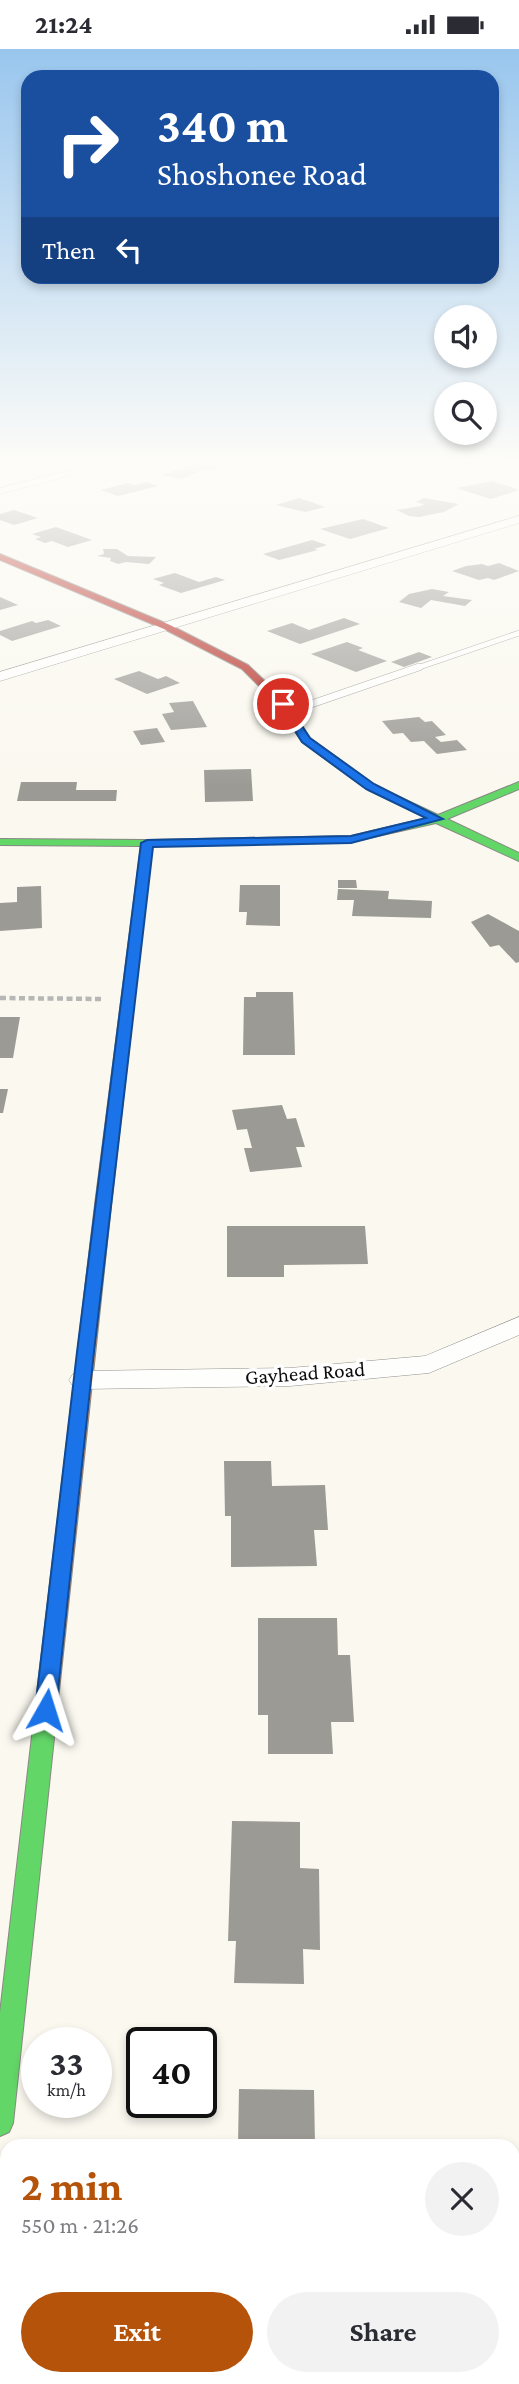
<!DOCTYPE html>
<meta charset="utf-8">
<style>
:root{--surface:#fff;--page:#f2f2f3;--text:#2b2b33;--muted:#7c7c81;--accent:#b45309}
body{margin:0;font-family:"Crimson Pro",serif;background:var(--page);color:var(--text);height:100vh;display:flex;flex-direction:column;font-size:26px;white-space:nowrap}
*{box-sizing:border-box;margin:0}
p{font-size:23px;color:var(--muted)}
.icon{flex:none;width:38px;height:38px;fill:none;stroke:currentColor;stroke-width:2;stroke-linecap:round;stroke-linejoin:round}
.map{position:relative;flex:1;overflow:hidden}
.panel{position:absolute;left:0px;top:2090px;width:520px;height:247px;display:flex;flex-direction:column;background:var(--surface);border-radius:21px 21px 0 0;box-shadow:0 4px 10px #0003}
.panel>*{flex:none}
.top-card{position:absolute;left:21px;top:21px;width:478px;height:214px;border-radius:21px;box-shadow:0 4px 10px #0003;background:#1a4fa0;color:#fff;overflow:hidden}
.buttons{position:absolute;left:434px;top:256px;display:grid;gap:14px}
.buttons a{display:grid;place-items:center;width:63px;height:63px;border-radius:50%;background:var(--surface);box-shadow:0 4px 10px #0003;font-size:35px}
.speed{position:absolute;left:21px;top:1978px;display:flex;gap:14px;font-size:35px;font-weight:700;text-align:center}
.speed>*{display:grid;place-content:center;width:91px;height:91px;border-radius:50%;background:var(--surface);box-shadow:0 4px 10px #0003;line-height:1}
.speed small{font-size:18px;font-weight:400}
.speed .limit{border:4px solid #111;border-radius:10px;background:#fff;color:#111}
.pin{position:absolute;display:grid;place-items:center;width:60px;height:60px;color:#fff;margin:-30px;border:4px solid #fff;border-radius:50%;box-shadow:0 2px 7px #0007}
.me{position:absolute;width:77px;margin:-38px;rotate:6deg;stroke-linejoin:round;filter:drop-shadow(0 0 5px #0008)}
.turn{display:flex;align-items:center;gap:24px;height:147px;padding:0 21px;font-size:32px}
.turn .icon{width:91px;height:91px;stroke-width:2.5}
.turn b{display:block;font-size:49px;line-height:60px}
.then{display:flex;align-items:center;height:66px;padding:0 21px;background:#0003;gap:14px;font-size:26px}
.round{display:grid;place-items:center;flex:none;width:74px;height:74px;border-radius:37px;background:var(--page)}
.headline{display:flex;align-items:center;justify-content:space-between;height:119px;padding:0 21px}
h1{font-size:42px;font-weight:700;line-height:52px;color:var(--accent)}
.button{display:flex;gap:14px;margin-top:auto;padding:14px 21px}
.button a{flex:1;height:80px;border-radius:42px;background:var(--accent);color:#fff;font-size:28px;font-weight:700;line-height:80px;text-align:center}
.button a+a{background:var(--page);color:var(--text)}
.status{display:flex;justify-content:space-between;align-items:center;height:49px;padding:0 35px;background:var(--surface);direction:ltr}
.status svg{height:19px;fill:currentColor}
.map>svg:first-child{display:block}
.building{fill:#9c9a95}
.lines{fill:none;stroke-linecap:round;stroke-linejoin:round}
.lane-far1-casing{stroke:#93928e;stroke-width:6}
.lane-casing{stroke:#93928e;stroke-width:8}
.street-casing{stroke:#93928e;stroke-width:1}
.fast-casing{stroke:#898884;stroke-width:2}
.slow-casing{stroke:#898884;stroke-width:2}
.jam-casing{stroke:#898884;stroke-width:2}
.path{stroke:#b7b7b5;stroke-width:4.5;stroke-dasharray:6 3.5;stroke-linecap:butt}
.lane-far1{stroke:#fefefd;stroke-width:5}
.lane{stroke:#fefefd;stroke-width:7}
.street{fill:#fefefd;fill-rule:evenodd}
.fast{fill:#63d668;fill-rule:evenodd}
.slow{fill:#ff974d;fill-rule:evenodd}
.jam{fill:#b3261e;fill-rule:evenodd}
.route{fill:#1a73e8;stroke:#114b97;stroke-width:2}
.labels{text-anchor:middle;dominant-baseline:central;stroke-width:7;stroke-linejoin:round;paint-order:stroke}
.street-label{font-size:21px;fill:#0b0b0b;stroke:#fff}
</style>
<div class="status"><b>21:24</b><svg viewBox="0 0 49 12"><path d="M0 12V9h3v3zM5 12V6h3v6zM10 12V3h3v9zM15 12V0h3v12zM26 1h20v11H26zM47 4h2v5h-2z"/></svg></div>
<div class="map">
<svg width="519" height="2335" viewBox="0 0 519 2335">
<rect width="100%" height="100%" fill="#faf8ef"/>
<g class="building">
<polygon points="201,411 222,415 214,419 219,420 213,422 205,420 182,430 163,426"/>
<polygon points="492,432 519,441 491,450 456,439"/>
<polygon points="146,433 158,437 118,447 101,441 128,434 134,436"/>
<polygon points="299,449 314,454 325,458 305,463 276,456"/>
<polygon points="424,449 459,455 444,463 419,468 409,467 397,461 421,457 424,455 416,453"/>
<polygon points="14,461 38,469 14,476 0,471 0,465"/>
<polygon points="363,470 389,479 350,490 320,480"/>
<polygon points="56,478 92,491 68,498 52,492 45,494 35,490 41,488 32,485"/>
<polygon points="312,491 327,496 314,500 318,501 279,511 263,505"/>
<polygon points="103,500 117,500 128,507 156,508 149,515 126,513 118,515 110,512 111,509 97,507 104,505"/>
<polygon points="499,514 519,522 494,531 488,529 479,531 452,522 466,517 482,515 488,517"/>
<polygon points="175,524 199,533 216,528 225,531 181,544 159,536 164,534 153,530"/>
<polygon points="432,540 449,543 443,547 472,551 465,557 431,551 421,559 399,553 409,545"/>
<polygon points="0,548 18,556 0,561"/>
<polygon points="344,569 360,575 300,595 267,582 292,574 309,581"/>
<polygon points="48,571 61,577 12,592 0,586 0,582 32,572 36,574"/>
<polygon points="347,593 363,599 358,601 387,612 356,623 311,605"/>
<polygon points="419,603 432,608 404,618 391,613"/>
<polygon points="139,622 158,630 166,627 180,634 147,645 114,630"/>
<polygon points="193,652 207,678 171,681 162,665 174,663 169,654"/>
<polygon points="419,668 425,673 432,672 446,686 435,688 441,693 457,691 467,701 437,705 424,692 411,693 403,684 393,685 382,672"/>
<polygon points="157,679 165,693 141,696 133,682"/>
<polygon points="251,720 253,752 205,753 204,721"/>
<polygon points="21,733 77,733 76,741 117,741 116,752 17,752"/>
<polygon points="338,831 356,831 357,839 338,839"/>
<polygon points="240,836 280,836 280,877 246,876 247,863 239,863"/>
<polygon points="41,837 42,879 0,882 0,854 17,853 17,838"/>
<polygon points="338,840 389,842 388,850 432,852 431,869 352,867 354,851 337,851"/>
<polygon points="488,865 519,882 519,913 516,914 499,896 490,898 471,873"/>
<polygon points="256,943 293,943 295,1006 243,1006 244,948 256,948"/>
<polygon points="0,968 20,968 13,1009 0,1009"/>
<polygon points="0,1040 8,1040 3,1064 0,1064"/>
<polygon points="282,1056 287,1070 296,1069 305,1098 296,1098 302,1118 250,1123 244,1099 252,1099 247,1080 237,1081 232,1061"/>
<polygon points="227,1177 365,1177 368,1215 284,1216 284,1228 227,1228"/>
<polygon points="224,1412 271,1412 272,1437 325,1436 328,1481 314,1481 317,1517 231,1518 231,1467 225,1467"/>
<polygon points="258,1569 337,1569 338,1606 350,1606 354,1673 331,1673 333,1705 268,1705 268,1666 258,1666"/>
<polygon points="232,1772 300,1773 300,1819 319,1820 320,1901 303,1900 304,1935 234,1934 236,1892 228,1892"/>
<polygon points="239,2040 314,2041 315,2096 238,2096"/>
</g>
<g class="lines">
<defs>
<polyline id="lane-far1" points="414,620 519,584"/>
<polyline id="lane" points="288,663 419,618"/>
<g id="street">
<polygon points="111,411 129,411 0,445 0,439"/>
<polygon points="519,467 519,474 0,632 0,623"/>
<polygon points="519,1268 519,1286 429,1324 290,1337 82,1340 73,1337 69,1331 73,1325 82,1322 290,1319 425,1307"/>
</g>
<g id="fast">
<polygon points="519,733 519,740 447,770 519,804 519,812 436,774 351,793 152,797 111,1156 103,1161 97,1159 95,1156 141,797 0,796 0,790 147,791 351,787 427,769 368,741 368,737 376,737 438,766"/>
<polygon points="46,1652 53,1655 57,1661 13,2074 9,2083 0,2087 0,1964 35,1661 39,1655"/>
</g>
<polygon id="slow" points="103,1151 111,1156 57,1661 53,1667 46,1670 39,1667 35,1661 95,1156"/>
<polygon id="jam" points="0,505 170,576 248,616 287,653 310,689 378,739 368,741 302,693 279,657 242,620 164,580 0,511"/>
</defs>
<use href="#lane-far1" class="lane-far1-casing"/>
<use href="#lane" class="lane-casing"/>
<use href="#street" class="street-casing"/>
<use href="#fast" class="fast-casing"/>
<use href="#slow" class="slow-casing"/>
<use href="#jam" class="jam-casing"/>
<polyline class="path" points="0,949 101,950"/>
<use href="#lane-far1" class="lane-far1"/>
<use href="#lane" class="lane"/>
<use href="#street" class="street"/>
<use href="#fast" class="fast"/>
<use href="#slow" class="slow"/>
<use href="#jam" class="jam"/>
</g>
<linearGradient id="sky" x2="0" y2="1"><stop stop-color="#99c6ee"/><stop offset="0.56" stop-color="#fdfcf8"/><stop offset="1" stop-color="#fdfcf8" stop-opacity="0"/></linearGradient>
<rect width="519" height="738" fill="url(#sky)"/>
<polygon class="route" points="283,652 286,653 310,689 374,735 443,770 351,794 153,798 94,1303 56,1661 53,1667 46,1670 38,1667 35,1661 77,1303 141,794 147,791 351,787 426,769 366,740 302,693 278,655"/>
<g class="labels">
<g class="street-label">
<text transform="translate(305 1324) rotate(-4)">Gayhead Road</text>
</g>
</g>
</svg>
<div class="buttons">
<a><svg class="icon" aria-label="sound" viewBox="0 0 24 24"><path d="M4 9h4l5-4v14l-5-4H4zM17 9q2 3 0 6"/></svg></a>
<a><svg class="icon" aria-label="search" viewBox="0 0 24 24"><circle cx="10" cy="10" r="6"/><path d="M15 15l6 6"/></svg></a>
</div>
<div class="speed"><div>33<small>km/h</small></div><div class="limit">40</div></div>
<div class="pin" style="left:283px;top:655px;background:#d93025"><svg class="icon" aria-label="arrive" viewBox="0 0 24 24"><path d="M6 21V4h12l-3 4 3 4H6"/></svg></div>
<svg class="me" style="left:46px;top:1661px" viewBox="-20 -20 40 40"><path d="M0-17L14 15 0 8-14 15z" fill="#1a73e8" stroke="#fff" stroke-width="4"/></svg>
<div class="top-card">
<div class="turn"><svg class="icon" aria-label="right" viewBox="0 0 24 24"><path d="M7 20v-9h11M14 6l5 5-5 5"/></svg><div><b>340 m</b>Shoshonee Road</div></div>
<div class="then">Then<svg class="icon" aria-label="left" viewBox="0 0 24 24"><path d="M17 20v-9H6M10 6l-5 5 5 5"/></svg></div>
</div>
<section class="panel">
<div class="headline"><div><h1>2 min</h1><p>550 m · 21:26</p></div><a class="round"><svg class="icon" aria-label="close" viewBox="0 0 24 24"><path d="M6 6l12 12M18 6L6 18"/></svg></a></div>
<div class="button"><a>Exit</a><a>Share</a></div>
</section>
</div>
